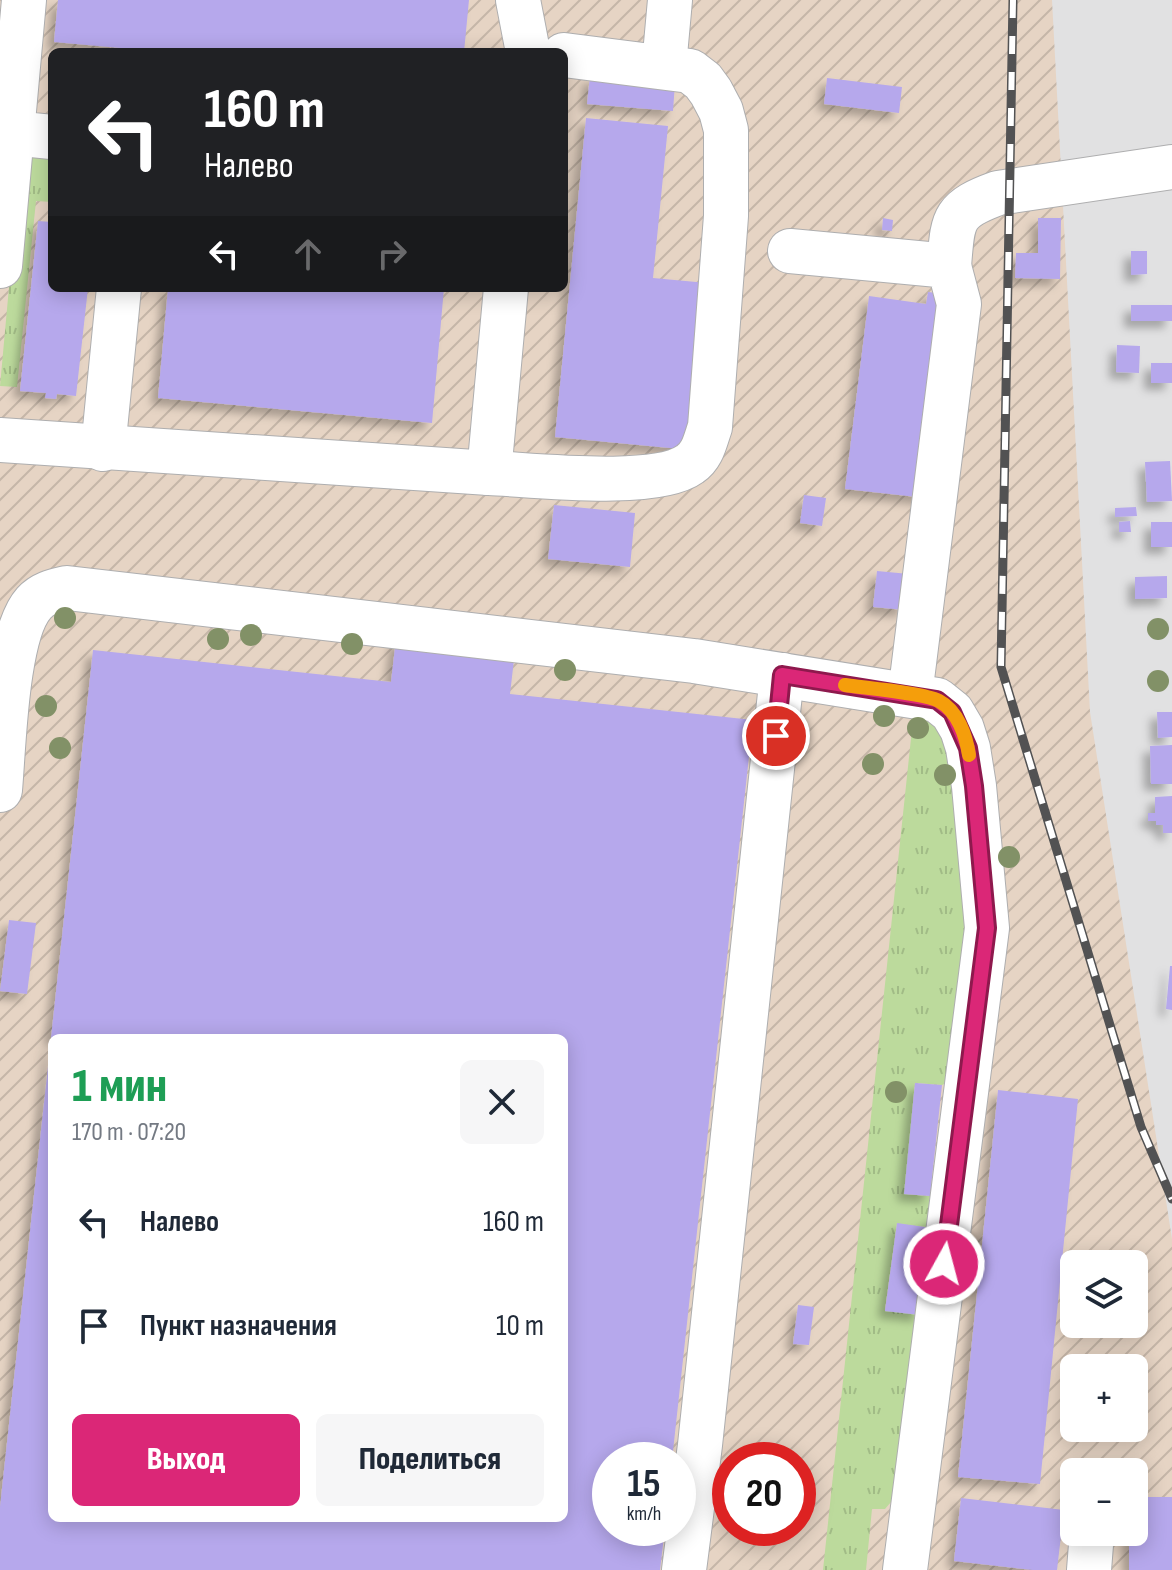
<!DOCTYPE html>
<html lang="ru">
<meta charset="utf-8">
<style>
:root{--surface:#fff;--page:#f6f6f7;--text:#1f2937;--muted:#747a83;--accent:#db2777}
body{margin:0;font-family:"Sofia Sans Condensed",sans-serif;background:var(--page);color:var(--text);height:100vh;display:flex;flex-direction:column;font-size:30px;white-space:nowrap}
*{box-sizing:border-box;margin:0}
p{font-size:26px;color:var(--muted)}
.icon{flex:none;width:44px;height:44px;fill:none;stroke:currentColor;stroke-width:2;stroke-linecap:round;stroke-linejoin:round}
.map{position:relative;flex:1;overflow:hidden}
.sheet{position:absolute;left:48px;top:1034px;width:520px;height:488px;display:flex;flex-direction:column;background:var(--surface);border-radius:12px;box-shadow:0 4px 20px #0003}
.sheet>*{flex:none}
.guide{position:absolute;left:48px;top:48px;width:520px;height:244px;border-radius:12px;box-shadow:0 4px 20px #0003;background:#202124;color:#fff;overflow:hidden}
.buttons{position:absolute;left:1060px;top:1250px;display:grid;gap:16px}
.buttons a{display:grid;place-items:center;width:88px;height:88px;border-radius:12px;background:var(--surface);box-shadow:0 4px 20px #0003;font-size:40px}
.speed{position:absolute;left:592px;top:1442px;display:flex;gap:16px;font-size:40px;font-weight:700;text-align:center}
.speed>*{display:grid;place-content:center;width:104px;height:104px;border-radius:50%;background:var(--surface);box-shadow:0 4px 20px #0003;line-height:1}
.speed small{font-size:20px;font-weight:400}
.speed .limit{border:12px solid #d22;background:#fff;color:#111}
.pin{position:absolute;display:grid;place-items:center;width:68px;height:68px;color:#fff;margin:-34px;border:4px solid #fff;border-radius:50%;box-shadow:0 2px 8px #0007}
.me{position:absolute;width:88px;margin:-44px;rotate:7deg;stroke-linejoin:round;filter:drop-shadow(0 0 6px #0008)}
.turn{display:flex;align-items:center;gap:28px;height:168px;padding:0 24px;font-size:36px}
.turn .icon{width:104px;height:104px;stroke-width:2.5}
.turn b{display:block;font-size:56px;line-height:68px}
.lanes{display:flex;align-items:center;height:76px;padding:0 24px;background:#0003;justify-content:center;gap:40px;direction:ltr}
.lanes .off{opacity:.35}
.round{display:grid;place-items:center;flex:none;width:84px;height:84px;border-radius:12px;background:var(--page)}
.overview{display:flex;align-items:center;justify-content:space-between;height:136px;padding:0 24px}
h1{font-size:48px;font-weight:800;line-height:60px;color:#1e9e55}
.action{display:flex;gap:16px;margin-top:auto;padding:16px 24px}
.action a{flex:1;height:92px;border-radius:12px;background:var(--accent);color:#fff;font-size:32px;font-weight:800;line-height:92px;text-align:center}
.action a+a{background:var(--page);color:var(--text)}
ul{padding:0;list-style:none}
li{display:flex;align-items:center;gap:24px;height:104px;padding:0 24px}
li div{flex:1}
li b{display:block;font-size:30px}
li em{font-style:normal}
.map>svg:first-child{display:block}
.industrial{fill:url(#industrial-furrows);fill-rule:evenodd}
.grass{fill:url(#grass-tufts)}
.building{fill:#b6a8ec;filter:url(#shadow)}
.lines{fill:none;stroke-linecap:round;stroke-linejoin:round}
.minor-casing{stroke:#aeaeaf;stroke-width:46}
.minor{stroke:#fff;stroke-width:44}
.rail-casing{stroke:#525253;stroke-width:9}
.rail{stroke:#fff;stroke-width:6;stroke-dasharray:18;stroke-linecap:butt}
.tree{fill:#829167}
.route-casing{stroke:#8e194d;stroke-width:20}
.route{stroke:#db2777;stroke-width:14}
.slow{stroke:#f59e0b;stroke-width:14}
</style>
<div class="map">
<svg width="1172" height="1570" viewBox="0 0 1172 1570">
<defs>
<pattern id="industrial-furrows" width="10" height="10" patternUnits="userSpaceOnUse" patternTransform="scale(2)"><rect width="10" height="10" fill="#e6d4c4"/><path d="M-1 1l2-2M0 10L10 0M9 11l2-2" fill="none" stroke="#c5b6a8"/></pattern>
<pattern id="grass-tufts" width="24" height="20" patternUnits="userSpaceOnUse" patternTransform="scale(2)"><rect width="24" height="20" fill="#bcda9c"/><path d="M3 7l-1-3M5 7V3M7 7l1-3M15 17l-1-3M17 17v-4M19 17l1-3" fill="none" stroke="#a1bb86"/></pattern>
<filter id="shadow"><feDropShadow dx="-7" dy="7" stdDeviation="4" flood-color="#0004"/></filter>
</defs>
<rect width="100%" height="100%" fill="#e1e1e2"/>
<path class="industrial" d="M 0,0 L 1052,0 L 1090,712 L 1172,1239 L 1172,1570 L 0,1570 ZM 52,52 L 564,52 L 564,288 L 52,288 ZM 52,1038 L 564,1038 L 564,1518 L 52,1518 ZM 1074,1264 L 1134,1264 L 1134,1324 L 1074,1324 ZM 1074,1368 L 1134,1368 L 1134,1428 L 1074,1428 ZM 610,1460 L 678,1460 L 678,1528 L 610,1528 ZM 730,1460 L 798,1460 L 798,1528 L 730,1528 ZM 1074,1472 L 1134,1472 L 1134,1532 L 1074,1532 Z"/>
<g class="grass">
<polygon points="52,149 52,202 36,201 17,387 0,386 21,155"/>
<polygon points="914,710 945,728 973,888 950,1081 942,1085 915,1083 905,1194 930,1196 927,1227 897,1224 885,1310 920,1315 897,1495 885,1509 872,1509 866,1570 823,1570"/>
</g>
<g class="building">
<polygon points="58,0 469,0 464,52 165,52 54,42"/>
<polygon points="590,76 675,83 673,111 587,104"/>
<polygon points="827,78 902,87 899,113 824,104"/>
<polygon points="586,118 668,126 653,278 707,283 691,450 555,437"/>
<polygon points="883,218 893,220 892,231 882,230"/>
<polygon points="1038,218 1061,218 1060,279 1015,278 1016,253 1038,253"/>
<polygon points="38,221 52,222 52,288 88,288 76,396 57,394 56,399 45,398 46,393 20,391"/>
<polygon points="1131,251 1147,251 1147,274 1131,275"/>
<polygon points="168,288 444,288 432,423 158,398"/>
<polygon points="928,292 946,294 926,498 845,489 869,296 926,304"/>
<rect x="1131" y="305" width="41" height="16"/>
<polygon points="1117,345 1140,346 1139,373 1116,372"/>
<rect x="1151" y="363" width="21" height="20"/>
<polygon points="1170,461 1172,501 1147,502 1145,462"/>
<polygon points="804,495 826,498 822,526 800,523"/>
<polygon points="554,505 635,513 630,567 548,559"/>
<polygon points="1136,507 1137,516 1115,517 1115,508"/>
<polygon points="1130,521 1131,532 1119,532 1119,522"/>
<rect x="1151" y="522" width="21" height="25"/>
<polygon points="877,571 909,574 905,610 873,607"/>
<polygon points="1167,576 1167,598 1135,599 1135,577"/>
<polygon points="396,639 515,651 510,694 753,720 672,1460 610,1460 610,1528 665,1528 660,1570 0,1570 0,1507 50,1048 52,1049 52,1518 564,1518 564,1038 51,1038 93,650 391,682"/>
<polygon points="1157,712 1172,712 1172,737 1158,738"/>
<polygon points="1172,745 1172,784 1151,784 1150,746"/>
<polygon points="1172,796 1172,833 1163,833 1163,825 1156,825 1156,821 1148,821 1148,813 1155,813 1155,797"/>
<polygon points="9,920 36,923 27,994 0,991"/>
<polygon points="1170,966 1172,966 1172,1010 1166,1009"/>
<polygon points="915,1083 942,1085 930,1196 904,1194"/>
<polygon points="998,1090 1078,1099 1040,1484 958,1477"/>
<polygon points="897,1223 932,1228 920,1315 885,1311"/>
<polygon points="798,1305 814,1307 809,1345 793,1344"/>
<polygon points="1134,1497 1172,1497 1172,1570 1129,1570 1129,1532 1134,1532"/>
<polygon points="961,1498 1064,1510 1057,1570 1033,1570 954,1561"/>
</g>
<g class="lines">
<defs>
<g id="minor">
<polyline points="24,0 12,133 52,137"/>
<polyline points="518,0 528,52"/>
<polyline points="664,66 670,0"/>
<polyline points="790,251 949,266 959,304 910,695"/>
<polyline points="0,266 12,133"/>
<path d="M 949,266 C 953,219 951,210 998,193 L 1172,167"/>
<polyline points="0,440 489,473 506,288"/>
<polyline points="103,449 119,288"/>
<path d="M 489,473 C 534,475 656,489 690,464 C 703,455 705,441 710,427 L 726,216 L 726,130 L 721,111 L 711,92 L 703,81 L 690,71 L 564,55"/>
<path d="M 0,790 C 4,746 6,634 34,603 C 43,593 54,591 67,588 L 694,661 L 937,700 L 952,712 L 962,729 L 968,748 L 974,786 L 987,928 L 905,1570"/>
<polyline points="684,1570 700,1445 782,675"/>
<polyline points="1089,1570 1092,1532"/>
</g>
</defs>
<use href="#minor" class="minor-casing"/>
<use href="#minor" class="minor"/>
<defs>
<polyline id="rail" points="1013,0 1001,667 1141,1127 1172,1199"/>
</defs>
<use href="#rail" class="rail-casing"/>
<use href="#rail" class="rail"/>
</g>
<g class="tree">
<circle cx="65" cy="618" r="11"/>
<circle cx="1158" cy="629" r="11"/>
<circle cx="251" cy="635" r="11"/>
<circle cx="218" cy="639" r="11"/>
<circle cx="352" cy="644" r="11"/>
<circle cx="565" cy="670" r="11"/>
<circle cx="1158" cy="681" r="11"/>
<circle cx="46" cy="706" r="11"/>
<circle cx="884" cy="716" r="11"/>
<circle cx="918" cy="728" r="11"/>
<circle cx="60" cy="748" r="11"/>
<circle cx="873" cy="764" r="11"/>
<circle cx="945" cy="775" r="11"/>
<circle cx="1009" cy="857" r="11"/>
<circle cx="896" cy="1092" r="11"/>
</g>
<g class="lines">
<defs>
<polyline id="route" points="776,736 782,675 937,700 952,712 968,748 974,786 987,928 944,1264"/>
</defs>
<use href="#route" class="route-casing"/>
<use href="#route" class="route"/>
<path class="slow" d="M 845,685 C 865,688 924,693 939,701 C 958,711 966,736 969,755"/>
</g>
</svg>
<div class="buttons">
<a><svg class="icon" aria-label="layers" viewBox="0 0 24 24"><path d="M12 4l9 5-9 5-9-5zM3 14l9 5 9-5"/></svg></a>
<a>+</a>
<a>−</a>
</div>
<div class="speed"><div>15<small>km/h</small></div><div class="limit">20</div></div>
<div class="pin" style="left:776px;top:736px;background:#d93025"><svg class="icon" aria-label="arrive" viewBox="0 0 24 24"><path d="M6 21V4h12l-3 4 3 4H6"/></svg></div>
<svg class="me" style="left:944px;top:1264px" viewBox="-20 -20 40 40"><circle r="17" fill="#db2777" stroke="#fff" stroke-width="3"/><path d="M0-11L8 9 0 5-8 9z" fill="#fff"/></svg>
<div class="guide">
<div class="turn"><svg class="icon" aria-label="left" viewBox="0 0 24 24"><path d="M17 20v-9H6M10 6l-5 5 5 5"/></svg><div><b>160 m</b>Налево</div></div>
<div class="lanes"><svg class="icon" aria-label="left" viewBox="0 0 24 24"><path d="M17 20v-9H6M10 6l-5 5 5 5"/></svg><svg class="icon off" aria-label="ahead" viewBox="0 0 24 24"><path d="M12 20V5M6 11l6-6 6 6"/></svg><svg class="icon off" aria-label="right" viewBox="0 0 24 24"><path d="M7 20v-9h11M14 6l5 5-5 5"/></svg></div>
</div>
<section class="sheet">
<div class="overview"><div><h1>1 мин</h1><p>170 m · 07:20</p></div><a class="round"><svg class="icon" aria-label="close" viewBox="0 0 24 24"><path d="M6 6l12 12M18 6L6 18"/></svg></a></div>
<ul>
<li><svg class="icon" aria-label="left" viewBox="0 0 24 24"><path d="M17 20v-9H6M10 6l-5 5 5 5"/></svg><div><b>Налево</b></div><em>160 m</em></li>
<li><svg class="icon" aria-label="arrive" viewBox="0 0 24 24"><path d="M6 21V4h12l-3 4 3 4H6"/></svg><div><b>Пункт назначения</b></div><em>10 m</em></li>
</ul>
<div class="action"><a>Выход</a><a>Поделиться</a></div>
</section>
</div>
